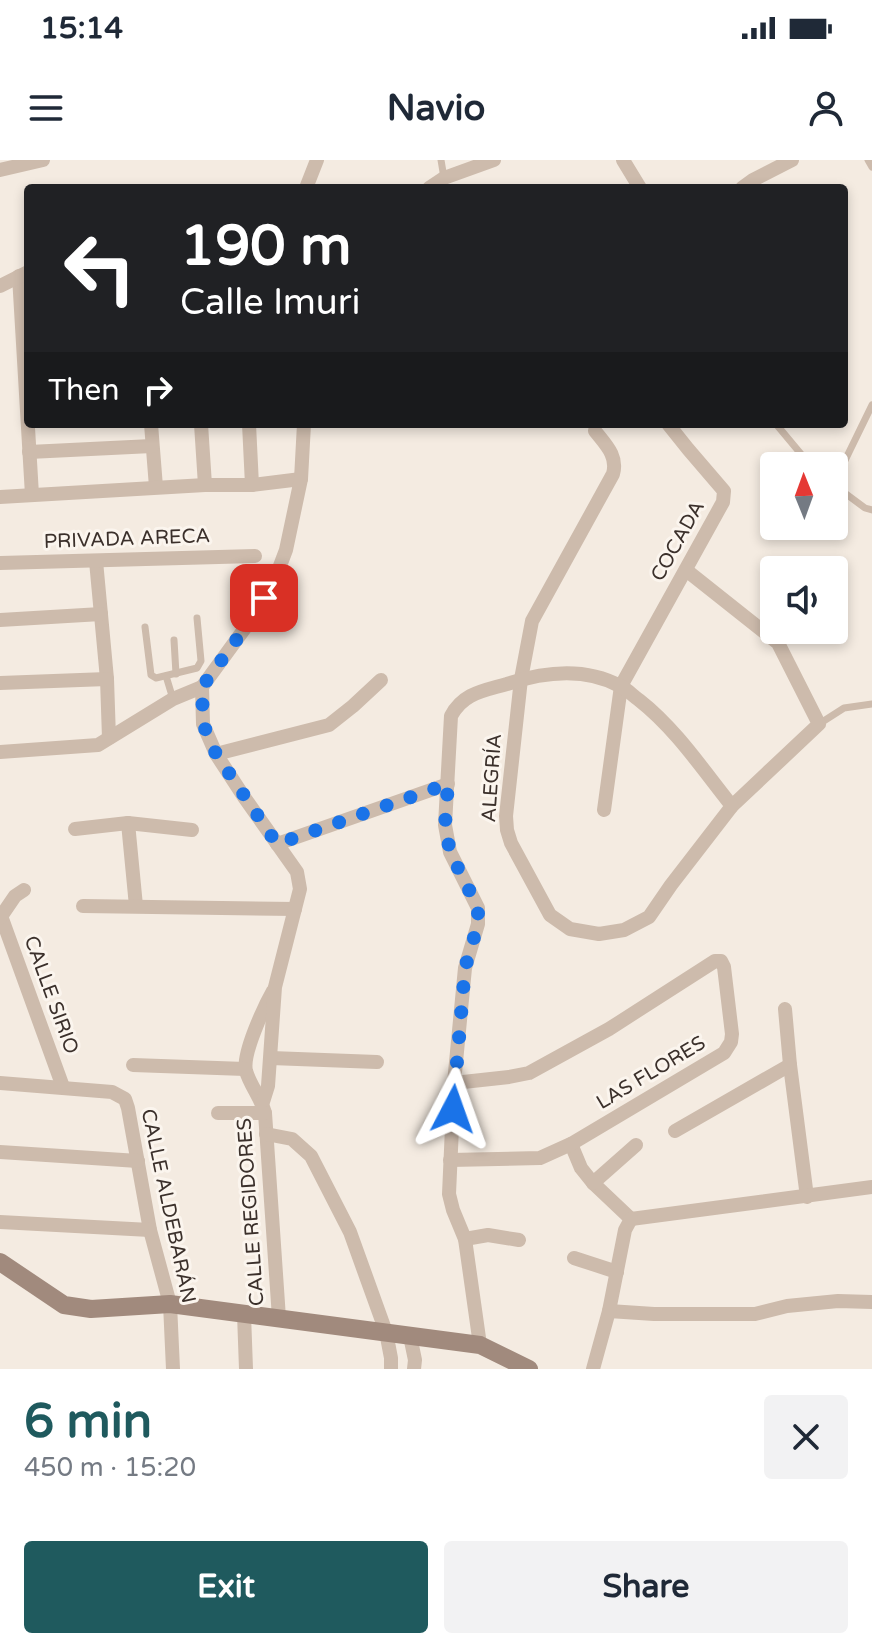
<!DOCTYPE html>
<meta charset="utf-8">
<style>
:root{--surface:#fff;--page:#f2f2f3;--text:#1f2937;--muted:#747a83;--accent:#1f5a5e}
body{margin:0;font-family:"Varela Round",sans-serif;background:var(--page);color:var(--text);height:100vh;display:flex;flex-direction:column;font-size:30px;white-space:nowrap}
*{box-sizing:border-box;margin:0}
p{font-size:26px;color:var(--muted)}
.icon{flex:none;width:44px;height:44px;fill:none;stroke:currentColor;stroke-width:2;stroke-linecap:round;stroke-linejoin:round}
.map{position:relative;height:1209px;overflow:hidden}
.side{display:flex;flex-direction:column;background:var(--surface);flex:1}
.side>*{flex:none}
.banner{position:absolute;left:24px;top:24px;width:824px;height:244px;border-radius:8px;box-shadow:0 4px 12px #0003;background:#202124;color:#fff;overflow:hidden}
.needle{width:52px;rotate:359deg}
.tools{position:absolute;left:760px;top:292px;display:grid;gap:16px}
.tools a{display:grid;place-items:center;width:88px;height:88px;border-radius:8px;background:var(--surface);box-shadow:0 4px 12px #0003;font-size:40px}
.pin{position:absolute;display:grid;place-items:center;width:68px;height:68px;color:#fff;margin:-34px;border-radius:16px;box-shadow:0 4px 12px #0006}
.me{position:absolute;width:88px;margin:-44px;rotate:4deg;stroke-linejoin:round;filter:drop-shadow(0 0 6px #0008)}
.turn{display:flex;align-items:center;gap:28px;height:168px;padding:0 24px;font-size:36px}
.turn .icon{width:104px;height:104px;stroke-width:2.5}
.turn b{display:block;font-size:56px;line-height:68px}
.then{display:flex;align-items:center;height:76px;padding:0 24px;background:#0003;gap:16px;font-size:30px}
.round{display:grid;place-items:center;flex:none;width:84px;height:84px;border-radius:8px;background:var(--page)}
.headline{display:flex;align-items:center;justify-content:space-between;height:136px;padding:0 24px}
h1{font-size:48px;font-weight:700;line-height:60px;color:var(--accent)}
.cta{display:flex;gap:16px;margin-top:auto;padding:16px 24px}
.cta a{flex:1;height:92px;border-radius:8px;background:var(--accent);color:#fff;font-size:32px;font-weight:700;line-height:92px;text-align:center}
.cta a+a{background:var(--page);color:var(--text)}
.status{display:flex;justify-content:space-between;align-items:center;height:56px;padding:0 40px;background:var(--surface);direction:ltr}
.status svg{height:22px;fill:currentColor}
header{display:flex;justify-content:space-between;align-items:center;height:104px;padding:0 24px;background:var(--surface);font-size:36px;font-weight:700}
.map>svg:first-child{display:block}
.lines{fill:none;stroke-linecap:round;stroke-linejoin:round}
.lane{stroke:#cdbbac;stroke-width:7}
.street{stroke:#cdbbac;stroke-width:14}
.secondary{stroke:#a18a7d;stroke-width:18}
.route{stroke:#1a73e8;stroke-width:14;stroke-dasharray:0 25.2}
.labels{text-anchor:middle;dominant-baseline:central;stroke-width:6;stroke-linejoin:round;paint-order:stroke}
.street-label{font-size:20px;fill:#3b302b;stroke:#fbf5ee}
</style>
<div class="status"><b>15:14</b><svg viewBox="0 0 49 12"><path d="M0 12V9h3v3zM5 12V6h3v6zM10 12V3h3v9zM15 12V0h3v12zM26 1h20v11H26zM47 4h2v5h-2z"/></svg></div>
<header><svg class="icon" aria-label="menu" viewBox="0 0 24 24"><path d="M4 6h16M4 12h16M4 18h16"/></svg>Navio<svg class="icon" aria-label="person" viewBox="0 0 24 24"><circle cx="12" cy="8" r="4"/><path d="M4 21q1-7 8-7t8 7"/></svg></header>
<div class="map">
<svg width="872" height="1209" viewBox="0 0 872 1209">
<rect width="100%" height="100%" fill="#f4ebe1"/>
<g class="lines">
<g class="lane">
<polyline points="441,0 444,18"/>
<polyline points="868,0 872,7"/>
<polyline points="776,264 811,306"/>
<polyline points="834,323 872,245"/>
<polyline points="834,325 865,348 872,350"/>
<polyline points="145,467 151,515 156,518 197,508 201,501 197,458"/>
<polyline points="174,480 176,514"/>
<polyline points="778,483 784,470"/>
<polyline points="166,516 173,539"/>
<polyline points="819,564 844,548 872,544"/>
</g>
<g class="street">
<polyline points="623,0 640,28"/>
<polyline points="0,10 43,0"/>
<polyline points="306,28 317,0"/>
<polyline points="429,28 444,18 494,0"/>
<polyline points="742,28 753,20 792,0"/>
<polyline points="19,116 32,335"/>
<polyline points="0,126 28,112"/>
<polyline points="151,264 156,327"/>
<polyline points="201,264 205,325"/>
<polyline points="249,264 252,325"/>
<path d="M 595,271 C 606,285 618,296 613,314 L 532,461 L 521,519 L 506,656 L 507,670 L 511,683 L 550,755 L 570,769 L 599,774 L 624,770 L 649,757 L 671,725 L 732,646 L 819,564 L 778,483 L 686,410"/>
<polyline points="29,292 152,286"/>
<polyline points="0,337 205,325 252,325 301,319"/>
<polyline points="96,401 107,519 109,578"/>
<polyline points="0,403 255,396"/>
<polyline points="0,460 101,454"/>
<polyline points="0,523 107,519"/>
<polyline points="0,592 98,585 173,539 202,527"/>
<polyline points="216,594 329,565 353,546 381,520"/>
<polyline points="604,650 621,526 723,342 724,331 688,289 668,264"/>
<polyline points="128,663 136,746"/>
<polyline points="75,669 128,663 192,670"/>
<polyline points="277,684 448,624"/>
<polyline points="83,746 295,749"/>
<polyline points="1,756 63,927"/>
<polyline points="0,758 15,736 24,730"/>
<path d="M 273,831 C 264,847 242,894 246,911 C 250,925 261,938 265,953 L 279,1158"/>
<polyline points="785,849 790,905 807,1037"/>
<polyline points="271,898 377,902"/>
<polyline points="133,905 245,909"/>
<polyline points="0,923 112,932 125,939 128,948 150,1070 170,1144 173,1209"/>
<polyline points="263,942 268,926 275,827 300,729 297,712 244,637 216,594 203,564 202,527 253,457 275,419 286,390 301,319 304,264"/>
<polyline points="218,953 265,953"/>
<polyline points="675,971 790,905"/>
<polyline points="266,974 292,979 311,996 350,1072 386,1172 391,1198 391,1209"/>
<polyline points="571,984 581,1008 593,1023 631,1059"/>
<polyline points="0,992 138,1001"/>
<polyline points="450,1000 540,998 571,984 724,893 731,882 732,874 724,807 721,801 715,801 609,869 529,913 509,917 454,923"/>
<polyline points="593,1023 636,985"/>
<polyline points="631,1059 872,1027"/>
<polyline points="0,1062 150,1070"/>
<polyline points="465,1079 488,1075 519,1080"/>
<polyline points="574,1098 617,1112"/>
<polyline points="609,1151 654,1154 755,1154 787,1146 838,1141 872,1142"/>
<polyline points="244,1154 246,1209"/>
<polyline points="410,1176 415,1200 414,1209"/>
<path d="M 480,1185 L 465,1079 L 453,1050 L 449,1034 L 454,923 L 465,808 L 478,764 L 478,748 L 450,692 L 445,665 L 451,556 C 463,533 483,531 507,524 C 543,512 585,507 620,526 C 627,529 633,536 639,540 C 676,569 703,610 732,646"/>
<polyline points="593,1209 609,1151 625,1070 631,1059"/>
</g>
<polyline class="secondary" points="0,1102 64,1145 91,1149 170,1144 480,1185 529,1209"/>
</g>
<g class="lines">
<polyline class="route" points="264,438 253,457 202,527 203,564 216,594 277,684 448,624 445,665 450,692 478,748 478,764 465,808 453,949"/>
</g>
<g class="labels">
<g class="street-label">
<text transform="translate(127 379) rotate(-2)">PRIVADA ARECA</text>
<text transform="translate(678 381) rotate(-61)">COCADA</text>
<text transform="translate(492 618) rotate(-86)">ALEGRÍA</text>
<text transform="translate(51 835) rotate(70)">CALLE SIRIO</text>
<text transform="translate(651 913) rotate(-31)">LAS FLORES</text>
<text transform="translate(168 1046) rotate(78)">CALLE ALDEBARÁN</text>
<text transform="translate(251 1052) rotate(-94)">CALLE REGIDORES</text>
</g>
</g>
</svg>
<div class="tools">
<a><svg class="needle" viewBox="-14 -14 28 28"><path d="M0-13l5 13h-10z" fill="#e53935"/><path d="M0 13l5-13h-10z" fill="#747a83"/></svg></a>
<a><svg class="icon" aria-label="sound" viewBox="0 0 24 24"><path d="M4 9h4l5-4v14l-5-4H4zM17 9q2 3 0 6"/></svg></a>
</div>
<div class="pin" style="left:264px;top:438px;background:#d93025"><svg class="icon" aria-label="arrive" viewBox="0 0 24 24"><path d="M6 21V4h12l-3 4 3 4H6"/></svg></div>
<svg class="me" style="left:453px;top:949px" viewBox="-20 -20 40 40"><path d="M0-17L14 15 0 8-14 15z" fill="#1a73e8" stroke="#fff" stroke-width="4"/></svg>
<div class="banner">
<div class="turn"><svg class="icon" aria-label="left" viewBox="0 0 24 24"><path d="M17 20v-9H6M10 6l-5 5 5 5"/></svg><div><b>190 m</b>Calle Imuri</div></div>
<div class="then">Then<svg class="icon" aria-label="right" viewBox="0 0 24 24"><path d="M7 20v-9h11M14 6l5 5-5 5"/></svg></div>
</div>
</div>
<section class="side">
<div class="headline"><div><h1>6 min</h1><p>450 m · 15:20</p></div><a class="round"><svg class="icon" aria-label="close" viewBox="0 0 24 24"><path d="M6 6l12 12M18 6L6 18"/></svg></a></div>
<div class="cta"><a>Exit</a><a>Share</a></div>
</section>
